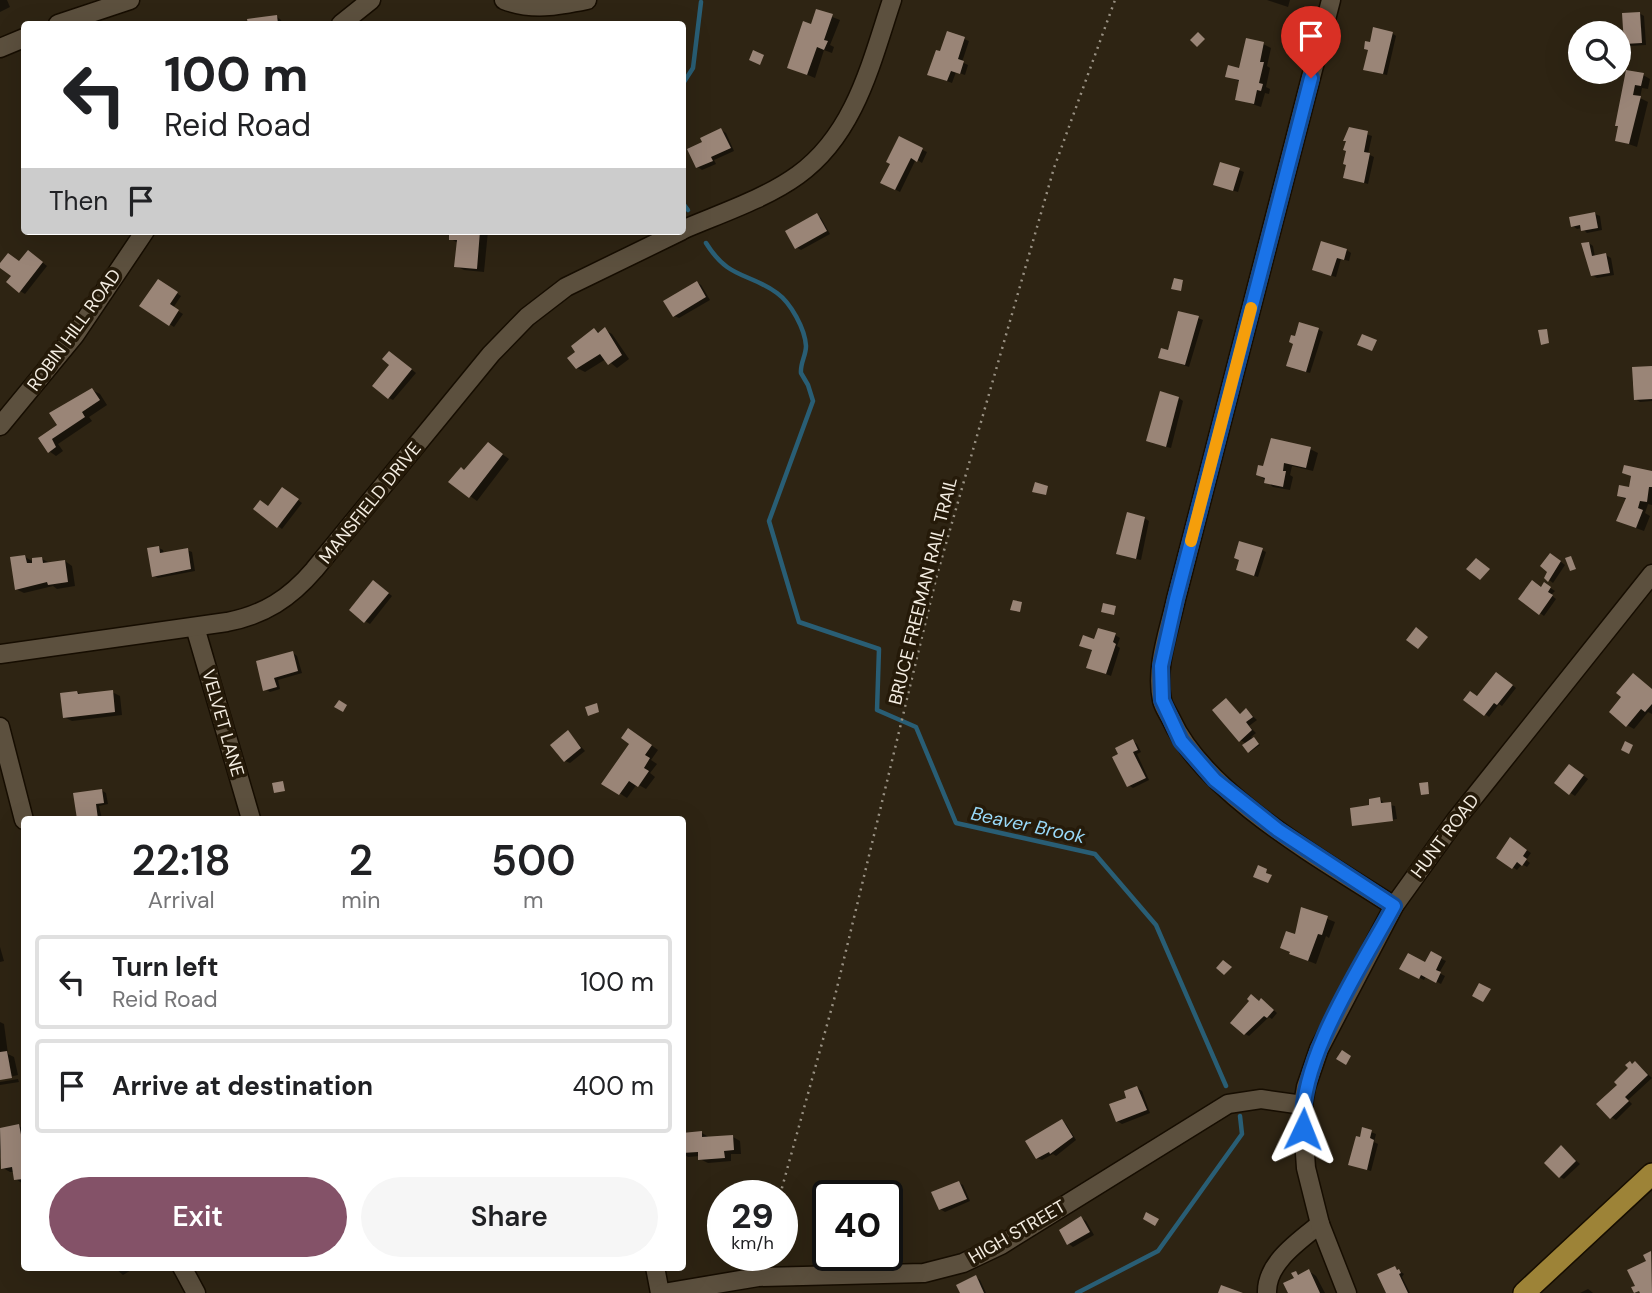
<!DOCTYPE html>
<style>
:root{--surface:#fff;--page:#f6f6f6;--text:#202124;--muted:#757577;--line:#e0e0e0;--accent:#845268}
body{margin:0;font-family:"DM Sans",sans-serif;background:var(--page);color:var(--text);height:100vh;display:flex;flex-direction:column;font-size:26px;white-space:nowrap}
*{box-sizing:border-box;margin:0}
p{font-size:23px;color:var(--muted)}
.icon{flex:none;width:38px;height:38px;fill:none;stroke:currentColor;stroke-width:2;stroke-linecap:round;stroke-linejoin:round}
.map{position:relative;flex:1;overflow:hidden}
.sheet{position:absolute;left:21px;top:816px;width:665px;height:455px;display:flex;flex-direction:column;background:var(--surface);border-radius:7px;box-shadow:0 7px 28px #0002}
.sheet>*{flex:none}
.hud{position:absolute;left:21px;top:21px;width:665px;height:214px;border-radius:7px;box-shadow:0 7px 28px #0002;background:#fff;color:var(--text);overflow:hidden}
.buttons{position:absolute;left:1568px;top:21px;display:grid;gap:14px}
.buttons a{display:grid;place-items:center;width:63px;height:63px;border-radius:50%;background:var(--surface);box-shadow:0 7px 28px #0002;font-size:35px}
.speed{position:absolute;left:707px;top:1180px;display:flex;gap:14px;font-size:35px;font-weight:700;text-align:center}
.speed>*{display:grid;place-content:center;width:91px;height:91px;border-radius:50%;background:var(--surface);box-shadow:0 7px 28px #0002;line-height:1}
.speed small{font-size:18px;font-weight:400}
.speed .limit{border:4px solid #111;border-radius:10px;background:#fff;color:#111}
.pin{position:absolute;display:grid;place-items:center;width:60px;height:60px;color:#fff;margin:-72px -30px;border-radius:50% 50% 50% 0;rotate:-45deg;box-shadow:0 0 7px #0007}
.pin .icon{rotate:45deg}
.me{position:absolute;width:77px;margin:-38px;rotate:2deg;stroke-linejoin:round;filter:drop-shadow(0 0 5px #0008)}
.turn{display:flex;align-items:center;gap:24px;height:147px;padding:0 28px;font-size:32px}
.turn .icon{width:91px;height:91px;stroke-width:2.5}
.turn b{display:block;font-size:49px;line-height:60px}
.then{display:flex;align-items:center;height:66px;padding:0 28px;background:#0003;gap:14px;font-size:26px}
.eta{display:flex;justify-content:space-evenly;align-items:center;height:119px;text-align:center}
.eta b{font-size:42px;font-weight:600;line-height:49px}
.action{display:flex;gap:14px;margin-top:auto;padding:14px 28px}
.action a{flex:1;height:80px;border-radius:42px;background:var(--accent);color:#fff;font-size:28px;font-weight:600;line-height:80px;text-align:center}
.action a+a{background:var(--page);color:var(--text)}
ul{padding:0;list-style:none}
li{display:flex;align-items:center;gap:21px;height:94px;margin:0 14px 10px;padding:0 14px;border:4px solid var(--line);border-radius:7px}
li div{flex:1}
li b{display:block;font-size:26px}
li em{font-style:normal}
.map>svg:first-child{display:block}
.shadow{fill:#0007}
.lines{fill:none;stroke-linecap:round;stroke-linejoin:round}
.stream{stroke:#295e75;stroke-width:4.5}
.building{fill:#9a8577}
.minor-casing{stroke:#160d01;stroke-width:21}
.major-casing{stroke:#160d01;stroke-width:24}
.path{stroke:#999183;stroke-width:2.5;stroke-dasharray:2 5;stroke-linecap:butt}
.minor{stroke:#5c503e;stroke-width:18}
.major{stroke:#9d8337;stroke-width:21}
.route-casing{stroke:#114b97;stroke-width:18}
.route{stroke:#1a73e8;stroke-width:12}
.slow{stroke:#f59e0b;stroke-width:12}
.labels{text-anchor:middle;dominant-baseline:central;stroke-width:7;stroke-linejoin:round;paint-order:stroke}
.street-label{font-size:18px;fill:#f4ede2;stroke:#251a09}
.water-label{font-size:19px;font-style:italic;fill:#99d9f8;stroke:#251a09}
</style>
<div class="map">
<svg width="1652" height="1293" viewBox="0 0 1652 1293">
<rect width="100%" height="100%" fill="#2e2413"/>
<g class="shadow">
<polygon points="0,0 7,0 10,7 0,12"/>
<polygon points="1267,0 1290,0 1288,7"/>
<polygon points="817,11 840,20 830,45 834,47 832,53 824,50 815,78 789,67 812,26"/>
<polygon points="1639,13 1644,16 1646,45 1630,46 1625,43"/>
<polygon points="277,17 281,20 282,24 249,24 249,20"/>
<polygon points="1392,33 1396,36 1387,75 1370,71"/>
<polygon points="964,39 969,41 962,62 968,65 965,75 956,72 952,83 934,76 941,53"/>
<polygon points="1263,44 1271,48 1267,66 1270,68 1266,87 1270,89 1269,94 1265,93 1261,107 1237,99 1241,82 1227,76 1241,70"/>
<polygon points="1627,72 1643,75 1650,79 1648,89 1642,88 1640,98 1648,102 1637,147 1617,140"/>
<polygon points="1350,129 1372,136 1368,154 1374,157 1368,184 1345,177"/>
<polygon points="721,130 726,133 734,151 714,160 716,164 702,170 698,167 704,143"/>
<polygon points="899,139 927,152 922,163 916,159 900,192 883,183 892,164"/>
<polygon points="1239,170 1244,172 1238,192 1215,185"/>
<polygon points="1595,214 1600,216 1602,230 1587,233 1582,228 1577,229 1573,226"/>
<polygon points="817,215 821,218 830,234 801,250 796,247"/>
<polygon points="451,231 488,231 484,272 464,270 456,266 458,243 451,239"/>
<polygon points="1589,243 1593,246 1595,257 1606,255 1611,258 1614,275 1597,278 1592,275"/>
<polygon points="1347,250 1351,253 1349,261 1341,259 1336,277 1319,272"/>
<polygon points="32,254 47,266 25,294 20,291 19,263"/>
<polygon points="158,281 181,296 173,308 183,314 174,327 142,306"/>
<polygon points="697,283 701,285 710,300 679,318 674,316"/>
<polygon points="1198,318 1203,320 1189,367 1160,357 1170,352"/>
<polygon points="1318,329 1323,332 1310,373 1292,368"/>
<polygon points="595,330 600,333 605,330 612,334 629,359 617,368 606,359 585,372 577,368"/>
<polygon points="394,355 416,373 393,400 389,398"/>
<polygon points="1652,368 1652,401 1640,402 1635,399"/>
<polygon points="92,390 100,394 107,405 89,417 92,421 58,444 63,451 56,456 49,451 40,438 60,425"/>
<polygon points="1179,398 1183,401 1171,448 1152,443"/>
<polygon points="488,444 509,459 477,501 450,482 465,471"/>
<polygon points="1310,449 1318,453 1313,471 1292,466 1290,475 1293,477 1290,490 1273,487 1258,474 1264,468"/>
<polygon points="1624,472 1652,473 1652,505 1648,504 1645,513 1650,516 1644,531 1625,524 1627,500 1619,496 1630,489 1632,477"/>
<polygon points="287,492 302,503 282,529 278,526 268,507"/>
<polygon points="1144,518 1149,521 1141,560 1123,556"/>
<polygon points="159,548 163,550 164,554 187,550 192,552 195,571 158,578 154,576"/>
<polygon points="1262,550 1266,552 1258,577 1242,572 1241,560"/>
<polygon points="25,557 34,562 42,559 50,563 65,561 72,566 75,586 57,589 53,586 24,593 16,589"/>
<polygon points="1555,557 1565,565 1553,583 1549,580"/>
<polygon points="378,585 392,596 370,624 365,621"/>
<polygon points="1549,587 1555,591 1551,595 1556,599 1544,616 1540,613 1542,589"/>
<polygon points="1115,635 1120,638 1117,646 1120,648 1111,676 1088,667 1093,651 1081,646"/>
<polygon points="293,653 297,656 302,673 278,680 280,689 270,692 265,689"/>
<polygon points="1501,676 1516,688 1502,706 1499,704 1489,717 1485,714 1478,698"/>
<polygon points="1652,689 1652,714 1648,712 1634,729 1627,725"/>
<polygon points="77,692 82,695 112,692 120,696 122,715 72,721 64,717"/>
<polygon points="1226,700 1241,715 1247,711 1257,720 1249,726 1256,733 1251,737 1260,745 1250,752 1247,744 1240,740"/>
<polygon points="568,733 585,751 570,763 565,761"/>
<polygon points="636,734 658,750 651,760 657,764 650,773 655,777 646,789 637,784 627,798 604,783"/>
<polygon points="1133,741 1137,744 1141,752 1137,754 1149,780 1133,788 1128,785"/>
<polygon points="1574,768 1588,779 1575,796 1556,783"/>
<polygon points="101,790 106,793 108,804 99,806 102,819 79,819"/>
<polygon points="1380,799 1385,804 1395,806 1397,819 1354,825"/>
<polygon points="1515,842 1531,853 1526,860 1530,863 1527,867 1522,864 1517,870 1498,857"/>
<polygon points="1303,909 1335,922 1329,938 1326,936 1316,964 1291,954"/>
<polygon points="0,947 4,961 0,962"/>
<polygon points="1431,954 1446,961 1439,973 1445,976 1441,984 1426,976 1424,980 1402,969 1426,964"/>
<polygon points="1260,1003 1266,1003 1277,1013 1272,1019 1269,1017 1249,1036 1245,1034"/>
<polygon points="0,1022 4,1024 8,1054 14,1057 18,1075 0,1079"/>
<polygon points="1636,1063 1652,1078 1628,1100 1632,1104 1616,1120 1611,1117 1619,1085"/>
<polygon points="18,1079 19,1082 0,1085 0,1082"/>
<polygon points="1137,1088 1142,1091 1150,1113 1122,1124 1117,1121"/>
<polygon points="1062,1121 1066,1124 1076,1140 1056,1156 1053,1154 1042,1160 1037,1158"/>
<polygon points="19,1126 24,1129 23,1184 16,1179 14,1172 10,1172 3,1168 0,1151 0,1129"/>
<polygon points="1363,1129 1376,1134 1374,1142 1378,1144 1371,1171 1350,1164"/>
<polygon points="702,1133 710,1138 733,1137 740,1141 741,1154 731,1154 731,1161 708,1163 700,1159 700,1156 688,1157 682,1153 682,1134"/>
<polygon points="1562,1148 1580,1164 1564,1179 1560,1177"/>
<polygon points="959,1183 963,1185 970,1201 945,1212 940,1209"/>
<polygon points="854,1192 865,1193 869,1195 854,1195"/>
<polygon points="1081,1218 1086,1221 1094,1235 1073,1247 1069,1244"/>
<polygon points="106,1267 132,1267 133,1269 123,1275 116,1269 111,1271"/>
<polygon points="1395,1268 1404,1274 1402,1277 1410,1293 1388,1293"/>
<polygon points="1309,1271 1316,1276 1325,1293 1290,1293 1296,1273 1300,1275"/>
<polygon points="975,1277 980,1280 986,1293 962,1293"/>
<polygon points="1588,1289 1593,1293 1580,1293"/>
</g>
<g class="lines">
<g class="stream">
<polyline points="682,85 693,68 701,2"/>
<polyline points="682,202 688,210"/>
<path d="M 706,243 C 729,280 748,272 777,293 C 791,303 805,329 806,346 C 806,356 800,363 801,373 L 808,385 L 813,401 L 769,521 L 799,622 L 879,649 L 877,710 L 916,727 L 956,823 L 1095,854 L 1156,925 L 1226,1086"/>
<polyline points="1077,1293 1158,1251 1242,1134 1240,1116"/>
</g>
</g>
<g class="building">
<polygon points="816,9 833,14 824,40 828,41 824,50 817,47 807,75 787,68 803,21 811,24"/>
<polygon points="1640,12 1642,43 1624,44 1622,13"/>
<polygon points="277,15 278,24 248,24 247,19"/>
<polygon points="1373,27 1393,32 1383,74 1363,70 1368,50 1364,49 1365,41 1370,42"/>
<polygon points="947,31 965,37 958,59 964,61 960,74 951,71 947,81 927,75 936,50 940,51"/>
<polygon points="1198,32 1205,39 1197,47 1190,40"/>
<polygon points="1246,38 1264,42 1260,62 1264,62 1259,83 1263,84 1261,91 1257,90 1254,104 1235,100 1239,80 1225,77 1228,65 1239,68"/>
<polygon points="753,50 764,55 760,65 749,60"/>
<polygon points="1626,70 1644,73 1641,86 1635,85 1633,95 1641,96 1629,144 1615,141 1618,126 1615,126"/>
<polygon points="1349,127 1368,131 1364,152 1370,153 1364,183 1343,178 1346,165 1343,164 1346,151 1343,150 1346,141 1343,141"/>
<polygon points="721,128 731,148 711,157 713,161 696,168 687,149 702,142 700,138"/>
<polygon points="899,136 923,148 917,162 911,158 895,190 880,183 890,164 886,162"/>
<polygon points="1220,162 1240,168 1233,191 1213,185"/>
<polygon points="1595,212 1598,228 1581,231 1580,225 1571,227 1569,217"/>
<polygon points="817,213 827,231 795,249 785,231"/>
<polygon points="449,231 480,231 477,269 454,267 457,240 449,240"/>
<polygon points="1321,241 1347,249 1344,260 1337,258 1331,276 1312,270"/>
<polygon points="1589,242 1592,256 1606,253 1610,273 1591,276 1581,243"/>
<polygon points="28,250 43,262 19,293 6,282 11,276 0,268 0,263 8,253 19,261"/>
<polygon points="1174,278 1183,280 1181,291 1171,289"/>
<polygon points="158,279 178,292 170,304 179,310 169,326 139,306"/>
<polygon points="697,281 706,297 673,317 663,301"/>
<polygon points="1178,311 1199,316 1185,365 1158,358 1161,348 1168,350"/>
<polygon points="1299,322 1319,328 1306,372 1286,366 1293,344 1289,342 1291,335 1295,336"/>
<polygon points="605,327 622,355 608,365 600,354 576,369 567,358 575,352 571,346 594,328 598,333"/>
<polygon points="1547,329 1549,343 1541,345 1538,330"/>
<polygon points="1362,334 1377,340 1372,351 1357,345"/>
<polygon points="389,351 412,369 388,399 372,386 389,365 382,359"/>
<polygon points="1652,366 1652,399 1634,400 1632,367"/>
<polygon points="92,388 100,400 82,412 85,417 52,439 56,447 48,453 38,438 57,425 49,413"/>
<polygon points="1160,391 1179,397 1166,447 1146,441"/>
<polygon points="1271,438 1311,447 1306,468 1284,463 1283,471 1286,471 1283,487 1264,483 1265,478 1256,475 1258,465 1263,466"/>
<polygon points="488,442 503,454 469,498 448,482 461,467 464,470"/>
<polygon points="1624,465 1652,471 1652,487 1649,487 1647,502 1640,501 1638,508 1643,510 1636,528 1616,521 1626,498 1617,496 1619,485 1629,487 1631,476 1622,473"/>
<polygon points="1035,482 1048,486 1046,495 1032,492"/>
<polygon points="282,487 299,499 277,528 253,509 260,500 268,506"/>
<polygon points="1127,512 1145,517 1136,559 1116,554"/>
<polygon points="1239,541 1263,548 1254,576 1236,570 1239,560 1234,558"/>
<polygon points="159,546 160,553 188,548 191,569 152,577 147,548"/>
<polygon points="1550,553 1561,561 1548,582 1544,578 1547,572 1540,566"/>
<polygon points="25,555 27,563 32,563 32,558 42,557 43,563 65,560 68,582 48,585 47,582 15,590 10,557"/>
<polygon points="1571,556 1576,569 1570,571 1565,558"/>
<polygon points="1476,558 1490,569 1480,580 1466,569"/>
<polygon points="373,580 389,593 364,623 349,610"/>
<polygon points="1532,580 1541,587 1544,582 1551,587 1548,592 1553,595 1539,615 1518,599"/>
<polygon points="1013,600 1022,602 1020,612 1010,610"/>
<polygon points="1103,603 1116,606 1114,615 1101,612"/>
<polygon points="1416,627 1428,637 1418,649 1406,640"/>
<polygon points="1098,628 1116,633 1113,642 1116,644 1106,674 1086,668 1092,650 1079,646 1083,635 1094,639"/>
<polygon points="293,651 298,671 274,678 277,687 263,691 256,661"/>
<polygon points="1496,672 1513,685 1497,705 1494,703 1484,716 1463,700 1470,691 1477,696"/>
<polygon points="1633,673 1652,689 1652,704 1645,712 1641,709 1626,727 1609,712 1621,697 1616,693"/>
<polygon points="113,690 115,712 63,718 60,693 77,691 78,694"/>
<polygon points="1226,698 1240,714 1246,708 1253,717 1246,722 1252,730 1239,742 1212,710"/>
<polygon points="339,700 347,705 343,712 334,707"/>
<polygon points="597,703 599,712 588,716 585,707"/>
<polygon points="628,728 652,745 645,755 650,758 644,768 649,771 638,787 629,781 619,795 601,784 629,744 621,738"/>
<polygon points="568,730 581,748 564,762 550,745"/>
<polygon points="1254,737 1259,744 1248,753 1242,745"/>
<polygon points="1133,739 1138,750 1133,752 1146,778 1127,787 1112,757 1118,754 1115,748"/>
<polygon points="1625,741 1633,745 1629,754 1621,750"/>
<polygon points="1569,764 1584,775 1569,795 1554,783"/>
<polygon points="283,781 285,791 274,793 272,783"/>
<polygon points="1428,782 1429,794 1421,795 1419,783"/>
<polygon points="102,789 104,803 96,804 98,819 77,819 73,793"/>
<polygon points="1380,797 1381,803 1391,802 1393,821 1352,826 1350,808 1369,805 1369,799"/>
<polygon points="1510,837 1527,850 1523,856 1527,859 1522,866 1517,862 1512,869 1496,858"/>
<polygon points="1258,865 1267,869 1266,873 1272,875 1268,883 1253,877"/>
<polygon points="1301,907 1328,916 1322,935 1318,934 1308,961 1289,954 1290,952 1280,948 1286,931 1295,934"/>
<polygon points="1431,951 1442,957 1436,970 1441,972 1436,983 1421,975 1419,979 1399,969 1408,953 1425,962"/>
<polygon points="1223,960 1232,967 1224,975 1216,968"/>
<polygon points="1479,983 1491,989 1483,1002 1472,996"/>
<polygon points="1251,994 1259,1001 1261,998 1274,1010 1267,1018 1264,1016 1244,1035 1230,1023 1249,1001 1247,999"/>
<polygon points="1342,1050 1351,1056 1346,1065 1336,1059"/>
<polygon points="7,1051 12,1078 0,1080 0,1052"/>
<polygon points="1630,1061 1632,1064 1635,1061 1648,1075 1625,1097 1629,1101 1610,1119 1596,1104 1617,1085 1614,1082 1628,1068 1625,1065"/>
<polygon points="1137,1086 1147,1110 1116,1122 1109,1104 1126,1098 1124,1091"/>
<polygon points="1062,1119 1073,1137 1050,1154 1049,1152 1036,1159 1025,1141"/>
<polygon points="19,1124 22,1140 24,1139 24,1179 14,1180 12,1167 1,1169 0,1128"/>
<polygon points="1362,1127 1372,1130 1370,1138 1374,1140 1367,1170 1348,1165 1356,1136 1360,1137"/>
<polygon points="702,1131 702,1137 733,1135 734,1150 724,1151 725,1158 698,1160 698,1152 682,1153 682,1133"/>
<polygon points="1561,1145 1576,1161 1559,1178 1544,1163"/>
<polygon points="959,1181 967,1199 939,1210 931,1192"/>
<polygon points="1146,1212 1159,1219 1155,1226 1143,1219"/>
<polygon points="1081,1216 1090,1232 1067,1245 1059,1230"/>
<polygon points="1651,1251 1652,1293 1640,1293 1639,1291 1634,1293 1631,1287 1635,1286 1627,1270 1646,1261 1643,1255"/>
<polygon points="1395,1266 1397,1270 1399,1269 1401,1273 1399,1274 1408,1293 1386,1293 1377,1274"/>
<polygon points="1309,1269 1320,1293 1288,1293 1283,1283 1294,1278 1291,1273 1296,1271 1298,1275"/>
<polygon points="976,1275 984,1293 960,1293 956,1285"/>
<polygon points="1221,1285 1243,1293 1218,1293"/>
</g>
<g class="lines">
<defs>
<g id="minor">
<path d="M 504,0 C 532,11 558,6 587,0"/>
<path d="M 1331,0 L 1176,599 C 1169,631 1155,667 1162,700 C 1163,706 1168,713 1171,719 C 1205,795 1325,861 1394,906"/>
<polyline points="58,24 130,0"/>
<polyline points="341,24 371,0"/>
<polyline points="0,48 24,38"/>
<path d="M 682,230 C 719,214 765,199 798,175 C 855,134 871,63 892,0"/>
<polyline points="0,426 75,335 145,231"/>
<polyline points="195,627 251,819"/>
<path d="M 0,654 L 227,622 C 264,615 290,598 314,570 L 491,354 L 527,317 L 566,287 L 681,231"/>
<polyline points="0,727 24,820"/>
<polyline points="182,1267 196,1293"/>
<polyline points="655,1267 660,1293"/>
<polyline points="663,1293 758,1277 924,1273 963,1263 1001,1245 1228,1104 1261,1099 1303,1105"/>
<path d="M 1267,1293 C 1266,1263 1299,1241 1320,1224"/>
<polyline points="1347,1293 1320,1224 1306,1168 1302,1110 1306,1087 1319,1049 1394,906 1455,821 1652,574"/>
</g>
<polyline id="major" points="1524,1293 1652,1174"/>
</defs>
<use href="#minor" class="minor-casing"/>
<use href="#major" class="major-casing"/>
<polyline class="path" points="780,1195 835,996 937,575 1054,168 1115,0"/>
<use href="#minor" class="minor"/>
<use href="#major" class="major"/>
</g>
<g class="lines">
<defs>
<path id="route" d="M 1303,1129 C 1298,1060 1361,967 1394,906 L 1278,830 L 1215,780 L 1181,741 L 1162,700 L 1161,666 L 1176,599 L 1311,78"/>
</defs>
<use href="#route" class="route-casing"/>
<use href="#route" class="route"/>
<polyline class="slow" points="1191,541 1251,308"/>
</g>
<g class="labels">
<g class="street-label">
<text transform="translate(74 330) rotate(-54)">ROBIN HILL ROAD</text>
<text transform="translate(370 503) rotate(-51)">MANSFIELD DRIVE</text>
<text transform="translate(923 591) rotate(-76)">BRUCE FREEMAN RAIL TRAIL</text>
<text transform="translate(223 723) rotate(74)">VELVET LANE</text>
<text transform="translate(1445 836) rotate(-53)">HUNT ROAD</text>
<text transform="translate(1017 1232) rotate(-30)">HIGH STREET</text>
</g>
<g class="water-label">
<text transform="translate(1028 825) rotate(12)">Beaver Brook</text>
</g>
</g>
</svg>
<div class="buttons">
<a><svg class="icon" aria-label="search" viewBox="0 0 24 24"><circle cx="10" cy="10" r="6"/><path d="M15 15l6 6"/></svg></a>
</div>
<div class="speed"><div>29<small>km/h</small></div><div class="limit">40</div></div>
<div class="pin" style="left:1311px;top:78px;background:#d93025"><svg class="icon" aria-label="arrive" viewBox="0 0 24 24"><path d="M6 21V4h12l-3 4 3 4H6"/></svg></div>
<svg class="me" style="left:1303px;top:1129px" viewBox="-20 -20 40 40"><path d="M0-17L14 15 0 8-14 15z" fill="#1a73e8" stroke="#fff" stroke-width="4"/></svg>
<div class="hud">
<div class="turn"><svg class="icon" aria-label="left" viewBox="0 0 24 24"><path d="M17 20v-9H6M10 6l-5 5 5 5"/></svg><div><b>100 m</b>Reid Road</div></div>
<div class="then">Then<svg class="icon" aria-label="arrive" viewBox="0 0 24 24"><path d="M6 21V4h12l-3 4 3 4H6"/></svg></div>
</div>
<section class="sheet">
<div class="eta">
<div><b>22:18</b><p>Arrival</p></div>
<div><b>2</b><p>min</p></div>
<div><b>500</b><p>m</p></div>
</div>
<ul>
<li><svg class="icon" aria-label="left" viewBox="0 0 24 24"><path d="M17 20v-9H6M10 6l-5 5 5 5"/></svg><div><b>Turn left</b><p>Reid Road</p></div><em>100 m</em></li>
<li><svg class="icon" aria-label="arrive" viewBox="0 0 24 24"><path d="M6 21V4h12l-3 4 3 4H6"/></svg><div><b>Arrive at destination</b></div><em>400 m</em></li>
</ul>
<div class="action"><a>Exit</a><a>Share</a></div>
</section>
</div>
